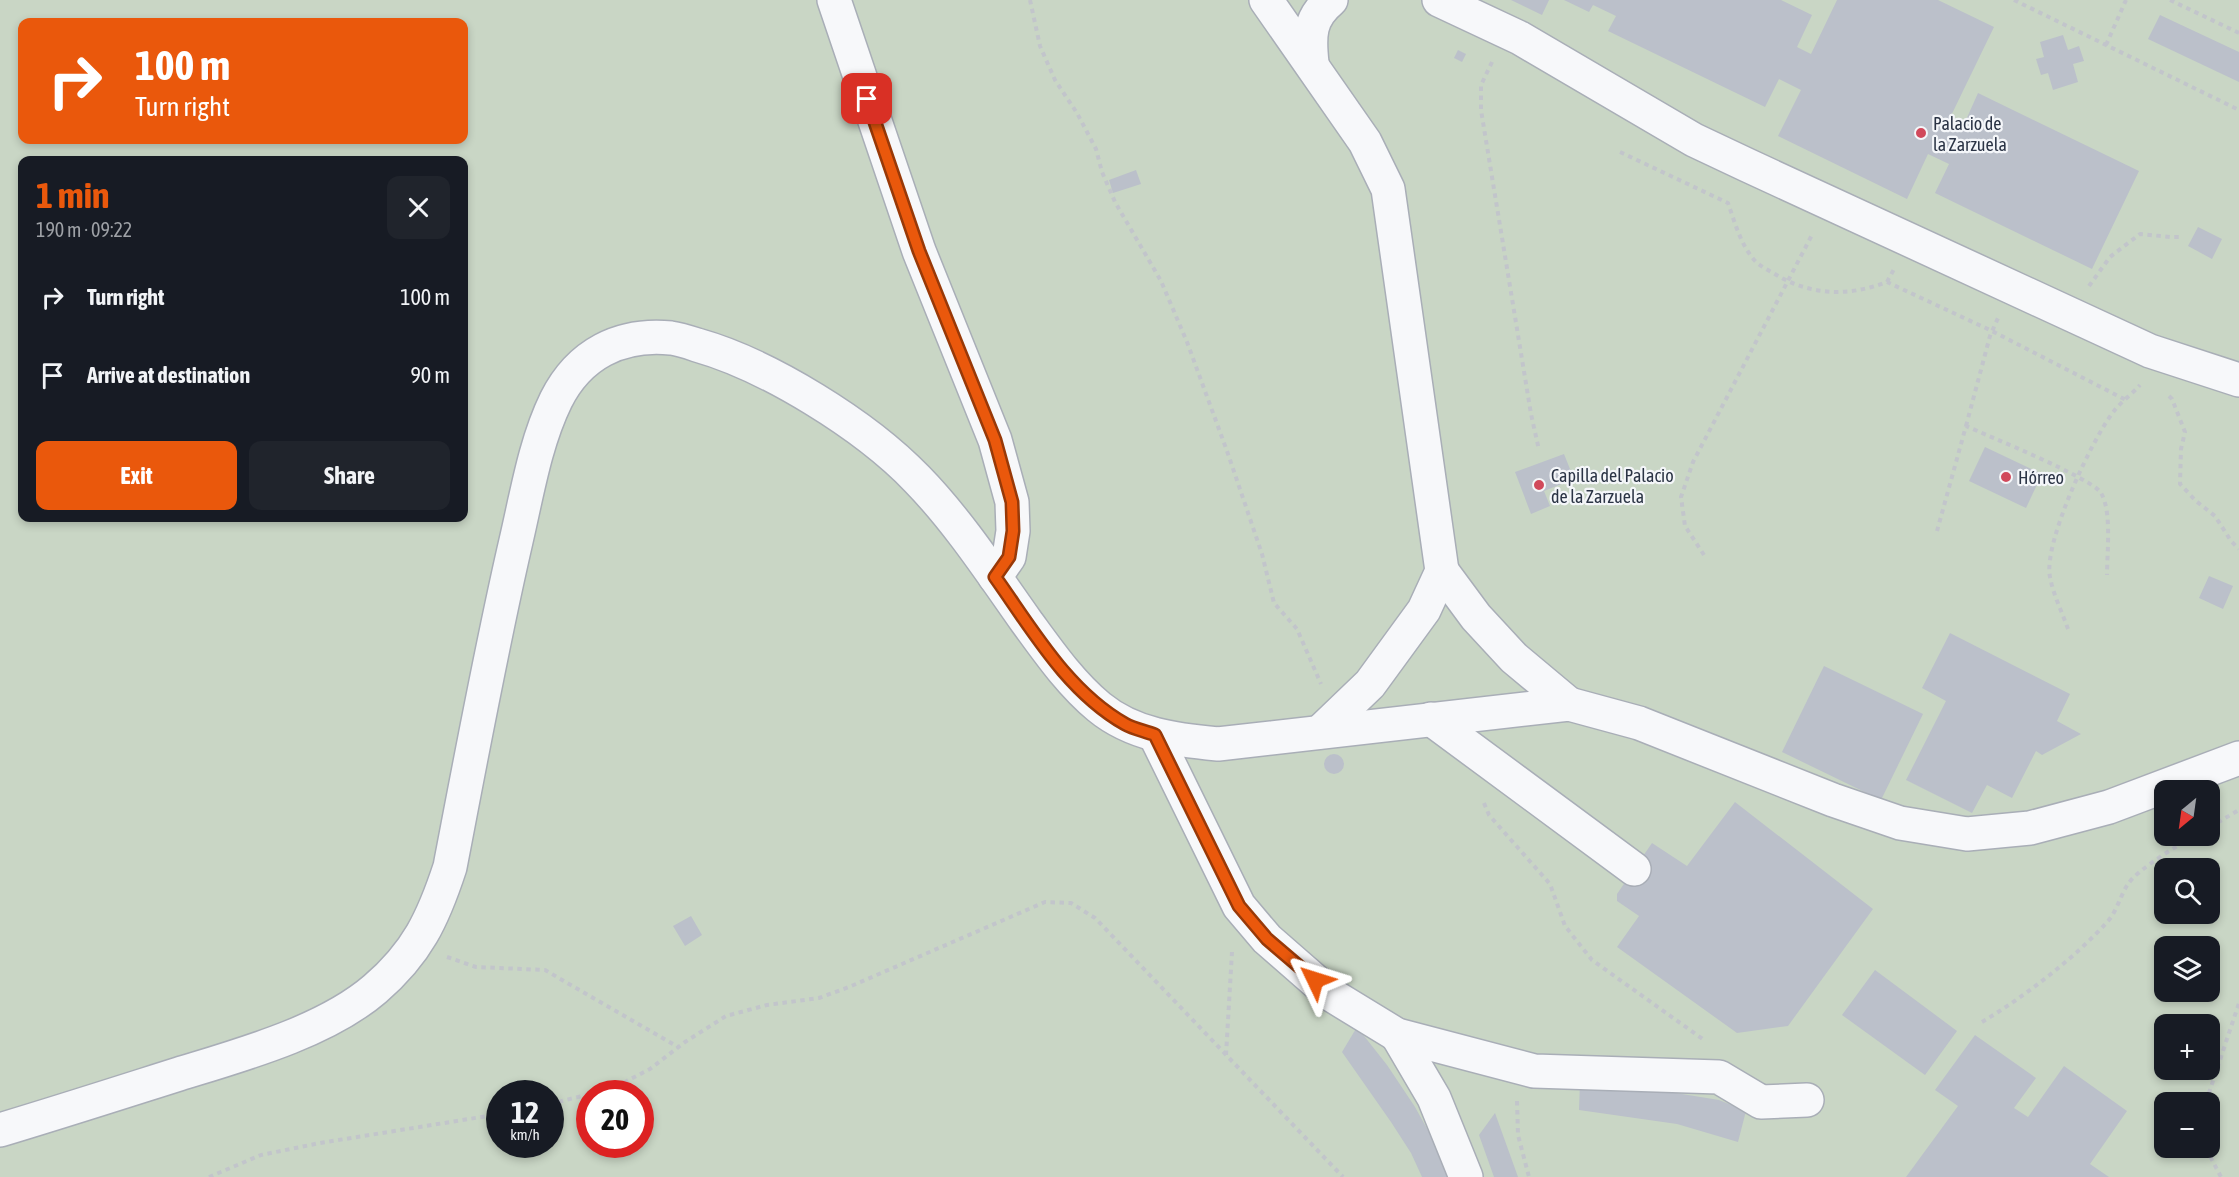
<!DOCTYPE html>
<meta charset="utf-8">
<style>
:root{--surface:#171b24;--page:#20242c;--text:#f1f3f6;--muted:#9ea1a6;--accent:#ea580c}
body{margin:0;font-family:"Asap Condensed",sans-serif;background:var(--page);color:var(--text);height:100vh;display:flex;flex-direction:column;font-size:22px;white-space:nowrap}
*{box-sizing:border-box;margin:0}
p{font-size:20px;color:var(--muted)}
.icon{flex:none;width:33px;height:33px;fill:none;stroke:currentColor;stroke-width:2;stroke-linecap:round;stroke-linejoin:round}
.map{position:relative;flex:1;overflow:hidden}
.details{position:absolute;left:18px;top:156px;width:450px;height:366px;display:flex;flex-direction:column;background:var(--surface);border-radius:12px;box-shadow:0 3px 9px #0003}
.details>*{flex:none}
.top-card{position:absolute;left:18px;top:18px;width:450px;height:126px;border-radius:12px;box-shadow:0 3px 9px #0003;background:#ea580c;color:#fff;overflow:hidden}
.needle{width:39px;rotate:209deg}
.controls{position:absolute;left:2154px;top:780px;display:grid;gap:12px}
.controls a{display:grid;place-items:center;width:66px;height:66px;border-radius:12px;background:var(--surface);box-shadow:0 3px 9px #0003;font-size:30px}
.speed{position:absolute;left:486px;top:1080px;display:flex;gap:12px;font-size:30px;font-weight:700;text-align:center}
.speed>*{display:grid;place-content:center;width:78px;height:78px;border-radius:50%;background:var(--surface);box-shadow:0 3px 9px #0003;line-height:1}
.speed small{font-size:15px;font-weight:400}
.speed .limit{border:9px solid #d22;background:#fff;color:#111}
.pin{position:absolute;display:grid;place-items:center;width:51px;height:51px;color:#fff;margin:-26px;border-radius:12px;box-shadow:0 3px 9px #0006}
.me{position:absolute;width:66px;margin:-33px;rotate:311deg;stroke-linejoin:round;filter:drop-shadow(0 0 4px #0008)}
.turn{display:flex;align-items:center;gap:21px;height:126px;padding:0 18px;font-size:27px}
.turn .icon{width:78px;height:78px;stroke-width:2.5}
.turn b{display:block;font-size:42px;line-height:51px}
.round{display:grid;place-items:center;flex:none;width:63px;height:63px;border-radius:12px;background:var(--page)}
.head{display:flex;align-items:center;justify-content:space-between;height:102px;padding:0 18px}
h1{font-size:36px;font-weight:700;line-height:45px;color:var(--accent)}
.cta{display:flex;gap:12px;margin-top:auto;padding:12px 18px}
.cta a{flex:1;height:69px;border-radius:12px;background:var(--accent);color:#fff;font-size:24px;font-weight:700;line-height:69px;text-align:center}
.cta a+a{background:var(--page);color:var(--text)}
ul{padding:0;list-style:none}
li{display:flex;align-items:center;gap:18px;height:78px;padding:0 18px}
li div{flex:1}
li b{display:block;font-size:22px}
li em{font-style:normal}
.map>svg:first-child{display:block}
.green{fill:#c9d6c5;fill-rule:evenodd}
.building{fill:#bbc0ca}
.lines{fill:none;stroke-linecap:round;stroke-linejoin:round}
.minor-casing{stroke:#a9aeb7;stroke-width:36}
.path{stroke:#c2c5cb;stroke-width:4;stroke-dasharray:4.5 4.5;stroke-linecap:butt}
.minor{stroke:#f7f8fa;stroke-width:33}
.route-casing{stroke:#983908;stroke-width:15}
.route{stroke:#ea580c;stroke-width:10}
.poi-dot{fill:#d1495b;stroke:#f4f6f9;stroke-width:2}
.labels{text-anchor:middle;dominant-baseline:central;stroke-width:4.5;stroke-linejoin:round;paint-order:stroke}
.poi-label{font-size:18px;fill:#2b3445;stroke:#f4f6f9;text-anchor:start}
</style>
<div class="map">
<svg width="2239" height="1177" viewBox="0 0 2239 1177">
<rect width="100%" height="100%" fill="#e4e7ec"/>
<path class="green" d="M 0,0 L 2239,0 L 2239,1177 L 0,1177 ZM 22,22 L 464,22 L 464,140 L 22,140 ZM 22,160 L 464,160 L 464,518 L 22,518 ZM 2164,790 L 2210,790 L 2210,836 L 2164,836 ZM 2164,868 L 2210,868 L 2210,914 L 2164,914 ZM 2164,946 L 2210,946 L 2210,992 L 2164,992 ZM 2164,1024 L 2210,1024 L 2210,1070 L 2164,1070 ZM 500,1094 L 550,1094 L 550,1144 L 500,1144 ZM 590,1094 L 640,1094 L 640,1144 L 590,1144 ZM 2164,1102 L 2210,1102 L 2210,1148 L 2164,1148 Z"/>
<g class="building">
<polygon points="1511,0 1549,0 1542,15"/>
<polygon points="1564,0 1781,0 1812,15 1797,47 1811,54 1837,0 1938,0 1994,27 1947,124 1961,131 1978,93 2139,171 2092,269 1935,193 1949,164 1928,154 1907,199 1778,136 1801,90 1779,79 1765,107 1608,31 1616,16 1593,5 1589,12"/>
<polygon points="2160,15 2239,52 2239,82 2148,39"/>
<polygon points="2063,35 2068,50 2079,46 2084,61 2073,64 2078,82 2053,90 2048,73 2041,75 2036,59 2044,57 2040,42"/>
<polygon points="1458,50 1466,54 1462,62 1454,58"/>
<polygon points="1136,170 1141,184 1113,193 1109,180"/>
<polygon points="2198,227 2222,239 2212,259 2188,246"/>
<polygon points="1985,447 2042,474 2026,508 1969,481"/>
<polygon points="1564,454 1574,479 1544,491 1550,506 1531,514 1515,472"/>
<polygon points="2209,576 2233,586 2223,609 2199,598"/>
<polygon points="1950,633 2070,694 2057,721 2081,734 2042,755 2036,751 2012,798 1987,785 1972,813 1906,780 1946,701 1922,688"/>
<polygon points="1824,666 1923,714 1881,800 1782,752"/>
<circle cx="1334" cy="764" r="10"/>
<polygon points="1735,802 1873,909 1788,1026 1737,1033 1617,947 1639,916 1617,901 1617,894 1652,843 1687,866"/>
<polygon points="691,916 702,935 685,946 673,926"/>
<polygon points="1875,970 1957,1031 1925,1075 1842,1015"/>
<polygon points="1357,1027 1387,1065 1415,1107 1435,1143 1448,1177 1422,1177 1411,1153 1391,1122 1342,1052"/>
<polygon points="1975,1035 2036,1078 2014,1108 2028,1117 2064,1066 2127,1111 2090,1164 2109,1177 1906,1177 1958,1106 1935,1090"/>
<polygon points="1580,1081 1639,1087 1719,1100 1746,1111 1738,1142 1677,1124 1579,1110"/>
<polygon points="1495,1113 1518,1177 1494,1177 1479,1135"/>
</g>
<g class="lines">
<defs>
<g id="minor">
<polyline points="834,0 919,251 995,440 1012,502 1013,531 1009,557 995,577"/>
<polyline points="1266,0 1365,142 1388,189 1442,571 1424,610 1370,684 1320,732"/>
<polyline points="1439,0 1520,38 1694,140 1747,165 2150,351 2239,380"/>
<path d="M 1312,63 C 1309,36 1309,18 1331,0"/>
<polyline points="1442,571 1476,617 1514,658 1569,704"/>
<polyline points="1431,719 1634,869"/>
<polyline points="1155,735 1239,906 1267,939 1330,994 1397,1035 1534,1071 1719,1077 1761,1102 1807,1100"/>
<polyline points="1397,1035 1434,1098 1466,1177"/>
<path d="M 0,1130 C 60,1112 119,1093 179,1074 C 241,1055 325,1032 375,989 C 417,953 433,919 450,867 C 471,758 491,649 516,541 C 527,494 535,443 556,400 C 579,354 620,333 671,338 C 679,339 688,342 697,345 C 768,365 865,425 917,479 C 958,521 992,573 1026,621 C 1048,651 1070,683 1099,707 C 1133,735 1176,740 1218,744 L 1569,704 L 1639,723 L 1833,800 L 1900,823 L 1967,834 L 2030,828 L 2109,807 L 2239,758"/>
</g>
</defs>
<use href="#minor" class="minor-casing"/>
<g class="path">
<polyline points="1030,0 1040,46 1055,80 1077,113 1096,149 1102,172 1115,202 1161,281 1187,342 1227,451 1262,554 1274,603 1297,629 1321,684"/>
<polyline points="2014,0 2239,110"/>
<polyline points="2170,0 2239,33"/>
<polyline points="2106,45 2126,0"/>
<polyline points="1492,62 1481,85 1481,110 1531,414 1539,450"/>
<path d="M 1620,152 L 1728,203 C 1735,223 1741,246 1756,262 C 1763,268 1772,272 1780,277 C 1815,296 1850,296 1887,282 L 1992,331 L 2126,400"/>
<polyline points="1887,282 1894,269"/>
<polyline points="2089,286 2110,257 2140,234 2170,237 2183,237"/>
<polyline points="2169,396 2172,399 2185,432 2181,449 2180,484 2196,501 2215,516 2231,541 2239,549"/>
<polyline points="1966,426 1990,336 1998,318"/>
<path d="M 1937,531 L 1966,426 C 1988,436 2092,478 2101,493 C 2112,511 2107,553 2107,575"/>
<polyline points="1704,555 1685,526 1681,497 1693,462 1813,233"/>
<path d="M 2068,629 C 2062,612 2053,594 2050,577 C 2043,543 2092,439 2114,411 C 2121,402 2132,394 2140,385"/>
<polyline points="1484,803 1489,815 1550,884 1565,926 1592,960 1704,1040"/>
<polyline points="2210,827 2239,810"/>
<polyline points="447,957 476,967 545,970 678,1047"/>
<path d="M 1982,1022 C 2024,997 2075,958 2108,921 C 2117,911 2120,896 2128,884 C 2138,869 2178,845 2195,836"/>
<polyline points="1226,1055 1232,952"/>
<polyline points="590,1094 619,1085 650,1069 685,1042 726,1016 767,1005 819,998 849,987 1045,902 1071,903 1095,918 1343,1177"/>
<polyline points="1517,1101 1518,1135 1529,1177"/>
<polyline points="2206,1102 2239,1003"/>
<polyline points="550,1104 590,1094"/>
<polyline points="2209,1148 2210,1156 2221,1177"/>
<polyline points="209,1177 261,1155 320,1143 500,1114"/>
</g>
<use href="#minor" class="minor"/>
</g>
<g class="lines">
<defs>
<path id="route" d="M 867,99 L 919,251 L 995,440 L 1012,502 L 1013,531 L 1009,557 L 995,577 C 1032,629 1067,691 1125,724 C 1134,729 1145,731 1155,735 L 1239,906 L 1267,939 L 1315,980"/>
</defs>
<use href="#route" class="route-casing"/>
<use href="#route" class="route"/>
</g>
<g class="poi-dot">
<circle cx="1921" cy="133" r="6"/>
<circle cx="2006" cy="477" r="6"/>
<circle cx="1539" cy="485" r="6"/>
</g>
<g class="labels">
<g class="poi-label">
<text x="1933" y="123">Palacio de<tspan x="1933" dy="21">la Zarzuela</tspan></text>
<text x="1551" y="475">Capilla del Palacio<tspan x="1551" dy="21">de la Zarzuela</tspan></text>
<text x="2018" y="477">Hórreo</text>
</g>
</g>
</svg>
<div class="controls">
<a><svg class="needle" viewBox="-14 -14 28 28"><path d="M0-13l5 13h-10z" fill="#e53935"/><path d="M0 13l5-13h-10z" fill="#9ea1a6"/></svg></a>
<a><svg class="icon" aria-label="search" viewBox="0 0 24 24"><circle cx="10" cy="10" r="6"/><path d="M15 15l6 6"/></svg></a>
<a><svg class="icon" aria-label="layers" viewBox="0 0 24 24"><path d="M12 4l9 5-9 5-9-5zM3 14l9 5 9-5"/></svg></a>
<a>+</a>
<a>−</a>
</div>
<div class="speed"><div>12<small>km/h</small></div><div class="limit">20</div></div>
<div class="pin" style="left:867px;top:99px;background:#d93025"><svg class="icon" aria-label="arrive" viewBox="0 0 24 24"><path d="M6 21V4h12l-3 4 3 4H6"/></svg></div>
<svg class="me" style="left:1315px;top:980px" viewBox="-20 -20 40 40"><path d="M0-17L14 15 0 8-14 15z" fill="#ea580c" stroke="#fff" stroke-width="4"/></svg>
<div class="top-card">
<div class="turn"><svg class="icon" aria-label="right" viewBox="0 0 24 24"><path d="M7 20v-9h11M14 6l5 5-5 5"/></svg><div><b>100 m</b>Turn right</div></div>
</div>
<section class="details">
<div class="head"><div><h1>1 min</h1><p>190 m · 09:22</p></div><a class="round"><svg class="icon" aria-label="close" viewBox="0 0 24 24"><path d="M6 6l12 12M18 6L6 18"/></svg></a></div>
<ul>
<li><svg class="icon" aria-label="right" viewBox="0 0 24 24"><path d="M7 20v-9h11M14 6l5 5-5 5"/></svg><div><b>Turn right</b></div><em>100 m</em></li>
<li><svg class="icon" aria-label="arrive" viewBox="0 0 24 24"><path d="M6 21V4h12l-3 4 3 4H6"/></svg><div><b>Arrive at destination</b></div><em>90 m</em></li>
</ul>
<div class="cta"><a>Exit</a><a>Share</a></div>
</section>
</div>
